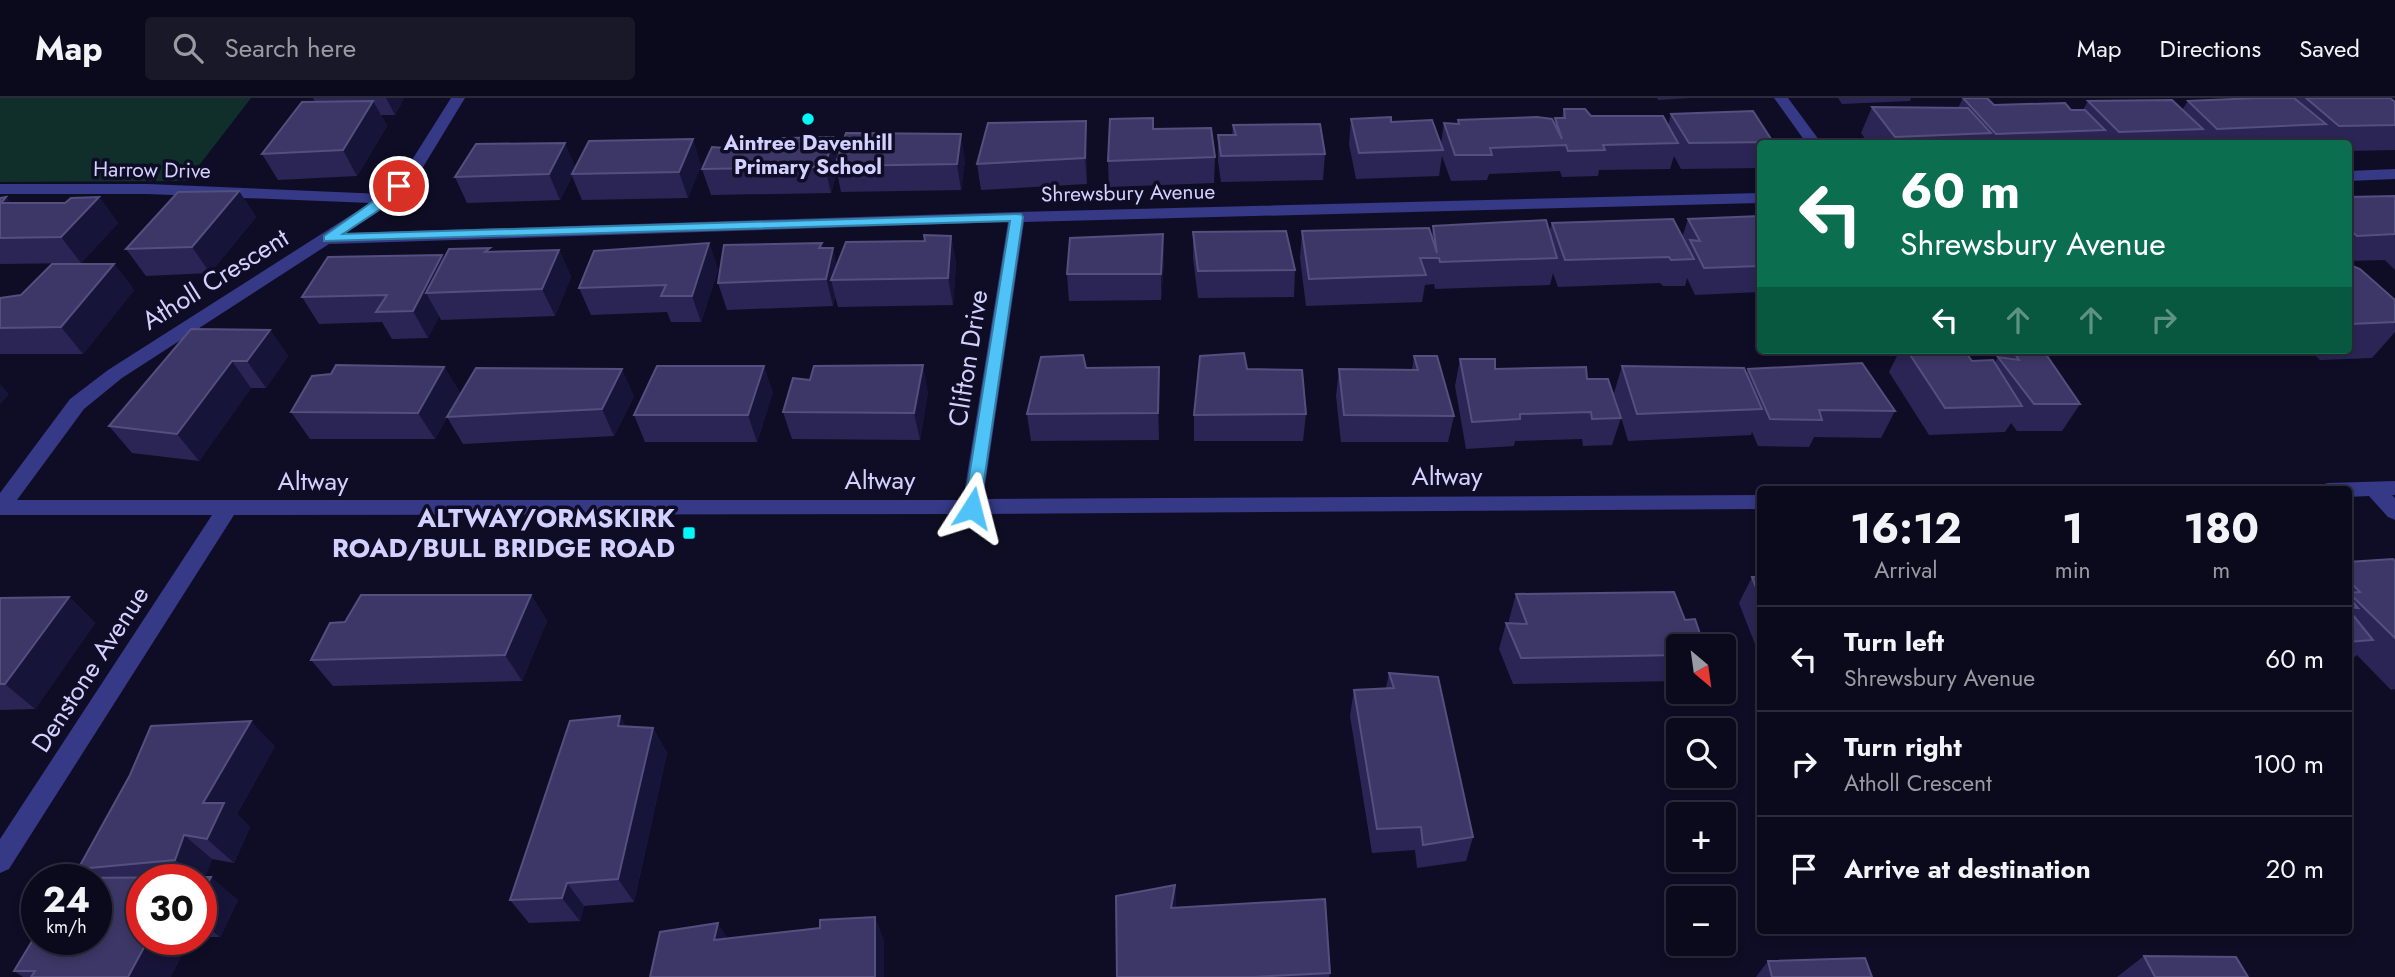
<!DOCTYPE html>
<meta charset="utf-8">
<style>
:root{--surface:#0b0a1c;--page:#191829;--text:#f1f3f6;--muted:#9a9aa3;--line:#2b2b3b}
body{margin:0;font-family:Jost,sans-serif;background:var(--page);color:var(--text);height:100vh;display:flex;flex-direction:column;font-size:26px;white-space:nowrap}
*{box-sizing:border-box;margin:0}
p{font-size:23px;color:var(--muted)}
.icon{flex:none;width:38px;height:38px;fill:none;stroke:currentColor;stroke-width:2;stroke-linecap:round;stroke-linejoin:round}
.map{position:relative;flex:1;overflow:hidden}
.panel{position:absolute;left:1757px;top:388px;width:595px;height:448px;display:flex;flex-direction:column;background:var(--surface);border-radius:7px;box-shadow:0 4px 10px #0003,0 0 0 2px var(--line)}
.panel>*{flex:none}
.top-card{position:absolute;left:1757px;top:42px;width:595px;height:214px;border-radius:7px;box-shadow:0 4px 10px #0003,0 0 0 2px var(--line);background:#0b6e4f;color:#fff;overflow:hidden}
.needle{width:46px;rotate:151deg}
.buttons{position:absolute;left:1666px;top:536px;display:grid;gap:14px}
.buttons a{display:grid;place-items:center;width:70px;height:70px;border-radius:7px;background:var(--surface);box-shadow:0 4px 10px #0003,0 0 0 2px var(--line);font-size:35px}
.speed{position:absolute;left:21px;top:766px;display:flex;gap:14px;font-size:35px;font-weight:700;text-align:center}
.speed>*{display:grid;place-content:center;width:91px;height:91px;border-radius:50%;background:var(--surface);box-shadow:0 4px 10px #0003,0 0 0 2px var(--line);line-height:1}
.speed small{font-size:18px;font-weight:400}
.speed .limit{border:10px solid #d22;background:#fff;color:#111}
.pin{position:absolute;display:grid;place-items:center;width:60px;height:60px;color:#fff;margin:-30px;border:4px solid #fff;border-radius:50%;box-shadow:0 2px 7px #0007}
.me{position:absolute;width:77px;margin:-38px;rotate:9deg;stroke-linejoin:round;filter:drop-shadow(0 0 5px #0008)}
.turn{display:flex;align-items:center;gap:24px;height:147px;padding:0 28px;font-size:32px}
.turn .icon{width:91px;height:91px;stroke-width:2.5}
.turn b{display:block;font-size:49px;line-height:60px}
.lanes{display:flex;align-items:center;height:66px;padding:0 28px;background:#0003;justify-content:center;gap:35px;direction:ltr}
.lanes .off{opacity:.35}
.eta{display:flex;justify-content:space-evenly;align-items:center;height:119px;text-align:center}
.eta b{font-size:42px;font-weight:700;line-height:49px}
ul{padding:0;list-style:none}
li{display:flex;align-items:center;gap:21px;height:105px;padding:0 28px;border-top:2px solid var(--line)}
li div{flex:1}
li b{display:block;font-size:26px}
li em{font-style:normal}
header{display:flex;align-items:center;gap:42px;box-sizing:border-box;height:98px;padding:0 35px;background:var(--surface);border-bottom:2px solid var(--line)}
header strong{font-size:33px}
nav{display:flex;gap:38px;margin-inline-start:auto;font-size:24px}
.search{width:490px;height:63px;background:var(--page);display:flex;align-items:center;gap:18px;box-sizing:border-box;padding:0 24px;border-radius:7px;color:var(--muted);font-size:26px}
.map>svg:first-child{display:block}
.green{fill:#102f2b}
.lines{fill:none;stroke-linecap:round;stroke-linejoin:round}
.street{fill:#353986;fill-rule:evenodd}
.wall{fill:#2a2554}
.shaded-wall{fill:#171439}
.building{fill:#3c3766;stroke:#534f7e;stroke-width:2}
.route{fill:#4fc3f7;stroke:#337fa1;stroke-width:2}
.poi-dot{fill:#00f9fb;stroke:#0f0d25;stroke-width:2.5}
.labels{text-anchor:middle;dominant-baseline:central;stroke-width:7;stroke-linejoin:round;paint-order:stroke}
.far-poi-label{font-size:21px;font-weight:bold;fill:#d2d0ff;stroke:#0f0d25}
.far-street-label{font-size:21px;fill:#d2d0ff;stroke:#0f0d25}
.street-label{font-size:26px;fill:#d2d0ff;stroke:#0f0d25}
.poi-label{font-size:26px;font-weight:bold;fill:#d2d0ff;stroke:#0f0d25;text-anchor:end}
</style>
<header>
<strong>Map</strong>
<div class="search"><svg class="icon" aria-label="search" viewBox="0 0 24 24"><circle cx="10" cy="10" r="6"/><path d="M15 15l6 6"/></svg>Search here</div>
<nav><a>Map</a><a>Directions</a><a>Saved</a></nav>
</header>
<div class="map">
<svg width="2395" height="879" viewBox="0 0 2395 879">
<rect width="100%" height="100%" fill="#0f0d25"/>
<polygon class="green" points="0,0 251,0 187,83 0,84"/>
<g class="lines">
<g class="street">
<path d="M 451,0 L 465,0 L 417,79 L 393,104 L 345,135 L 1017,114 L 1760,95 L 1760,105 L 1024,124 L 983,401 L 1760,397 L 1760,411 L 972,416 L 234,417 L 9,771 L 0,775 L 0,741 L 212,417 L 0,417 L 0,395 L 70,301 L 108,272 L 370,105 L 148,96 L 0,96 L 0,86 L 148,86 L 383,96 L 405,73 ZM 1008,124 L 963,402 L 17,402 L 84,311 L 122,280 L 329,146 Z"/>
<polygon points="1774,0 1788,0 1822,46 1807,46"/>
<polygon points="2395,71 2395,81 2348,83 2348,73"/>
<polygon points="2395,383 2395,397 2392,397 2395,400 2395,422 2388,419 2369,398 2348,399 2348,392 2318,392 2321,387 2328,385"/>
</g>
</g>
<g class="wall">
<polygon points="313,0 404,0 395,17 381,17 387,28 357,78 278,82 262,56 315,4"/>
<polygon points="1657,0 1690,0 1658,2"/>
<polygon points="1838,0 1911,0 1910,3 1842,6"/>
<polygon points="1963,0 1994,7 2071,12 2083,12 2088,3 2182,12 2188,3 2256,0 2390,0 2395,4 2395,52 2348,53 2348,46 1869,46 1861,35 1872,9 1958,10"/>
<polygon points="1564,11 1591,18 1668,27 1671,16 1773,44 1773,46 1760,46 1760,70 1681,71 1674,58 1670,71 1599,72 1598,78 1562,79 1560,73 1489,76 1487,82 1451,83 1442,58 1439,78 1356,81 1349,46 1351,21 1391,24 1441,46 1444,25 1458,26 1458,22 1554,25 1555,20 1562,20"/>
<polygon points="1233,27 1325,56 1323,82 1221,84 1218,63 1218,37 1232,37"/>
<polygon points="1153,31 1215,59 1214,85 1109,89 1108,63"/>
<polygon points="833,39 838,61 965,62 961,92 841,94 837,74 831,95 711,97 702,71 726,50"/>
<polygon points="1087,49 1087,86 981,92 977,66"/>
<polygon points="701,67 688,100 582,102 572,78 560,102 467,105 455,79 575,69"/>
<polygon points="239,93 256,119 210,175 146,178 126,151"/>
<polygon points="2395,98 2395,172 2385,162 2348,163 2348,99"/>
<polygon points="6,99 10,105 65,105 99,99 118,125 81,165 0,166 0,100"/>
<polygon points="1760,118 1760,194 1695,197 1687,180 1685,188 1663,188 1660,185 1558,189 1553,175 1550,187 1435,191 1434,186 1425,187 1422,204 1306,208 1300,160 1302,133 1432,138 1433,128 1549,134 1552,125 1682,140 1688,121"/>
<polygon points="1193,134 1295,172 1294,199 1198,200 1193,160"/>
<polygon points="1163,136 1164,163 1161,202 1069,203 1067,176"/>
<polygon points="951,138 956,165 953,207 838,209 835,198 833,208 727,212 718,185 837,167 925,143"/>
<polygon points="709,145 718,172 701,224 671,224 667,214 591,217 579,190"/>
<polygon points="559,152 571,179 555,218 441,222 439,218 428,240 392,241 382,224 319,226 302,199 442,157 444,161 492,154"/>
<polygon points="114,166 134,192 83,256 0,256 0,200 21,197"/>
<polygon points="2348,166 2395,202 2395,234 2372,260 2320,262 2310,252 2348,252"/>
<polygon points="270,232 288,258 266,290 251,290 199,363 132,355 109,328"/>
<polygon points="1900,252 1964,252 1972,263 1995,264 1998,259 2000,260 2004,252 2043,252 2080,306 2062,333 2017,333 2011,325 2005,334 1929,337 1889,274"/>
<polygon points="1414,258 1454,318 1448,344 1341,344 1336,298 1339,271 1412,272"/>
<polygon points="1460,261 1495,271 1587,281 1621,320 1612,347 1583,348 1582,341 1515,343 1514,348 1466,351 1455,288"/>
<polygon points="1622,268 1746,276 1748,271 1895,313 1881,340 1814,339 1809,349 1758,348 1752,334 1751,337 1628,343 1614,295"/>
<polygon points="444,269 460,295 435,341 310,341 291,314"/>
<polygon points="1086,270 1159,296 1159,342 1031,343 1027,316"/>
<polygon points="1247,271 1306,316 1303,343 1194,343 1194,317"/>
<polygon points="773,294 757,344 645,344 634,317"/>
<polygon points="928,294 920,342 792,341 783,314"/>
<polygon points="634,298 614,338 463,346 447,319"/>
<polygon points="2395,463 2395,591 2391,592 2357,557 2348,564 2348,464"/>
<polygon points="1752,479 1760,479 1760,559 1739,505"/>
<polygon points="1516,496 1685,522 1678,548 1678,583 1513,586 1499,551 1506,525 1510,526 1509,522"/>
<polygon points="531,497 547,523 522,583 333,588 311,562 345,524"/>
<polygon points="69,499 95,525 35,611 0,612 0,500"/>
<polygon points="1389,575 1473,739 1466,763 1417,770 1415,752 1372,755 1350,618 1354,592 1386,590"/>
<polygon points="626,629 653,630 667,655 634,804 584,808 580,823 529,825 510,802"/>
<polygon points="275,648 237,716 250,729 234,765 212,761 205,779 238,802 220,839 201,839 201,782 142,782 171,879 23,879 14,873 90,780 78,771"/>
<polygon points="1175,787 1176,810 1330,875 1329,879 1117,879"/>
<polygon points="2144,858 2248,879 2117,879"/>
<polygon points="1768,863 1872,879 1756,879"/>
</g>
<g class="shaded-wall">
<polygon points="386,0 404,0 395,17"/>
<polygon points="373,3 387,28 357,78 343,52"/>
<polygon points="1086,23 1087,49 1087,86 1085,60"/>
<polygon points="961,36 965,62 961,92 957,66"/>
<polygon points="833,39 839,65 835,68 837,74 831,95 825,69"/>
<polygon points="693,41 701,67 688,100 679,74"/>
<polygon points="565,45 576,70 560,102 549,76"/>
<polygon points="239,93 256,119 210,175 192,149"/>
<polygon points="6,99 27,126 1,105"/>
<polygon points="99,99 118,125 81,165 61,139"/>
<polygon points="1163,136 1164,163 1161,202 1161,176"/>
<polygon points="951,138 956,165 953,207 948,180"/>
<polygon points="709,145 718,172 701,224 692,198"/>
<polygon points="822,145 829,171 833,150 839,177 831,182 835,198 833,208 819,150"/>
<polygon points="559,152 571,179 555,218 542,191"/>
<polygon points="442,157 456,184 426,195 439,218 428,240 413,213"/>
<polygon points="114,166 134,192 83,256 61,229"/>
<polygon points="270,232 288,258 266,290 247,263"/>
<polygon points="232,263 251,290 199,363 177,336"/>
<polygon points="923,267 928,294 920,342 914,315"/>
<polygon points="764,268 773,294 757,344 748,317"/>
<polygon points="444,269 460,295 435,341 418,315"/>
<polygon points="1159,269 1159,342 1158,315"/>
<polygon points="622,271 634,298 614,338 602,311"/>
<polygon points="0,286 9,296 0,307"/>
<polygon points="531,497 547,523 522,583 505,557"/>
<polygon points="69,499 95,525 35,611 5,586"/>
<polygon points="620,618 635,643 618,628"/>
<polygon points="251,623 275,648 237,716 250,729 234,765 207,741 203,705"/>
<polygon points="653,630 667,655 634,804 618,781"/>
<polygon points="184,737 212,761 203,786 175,762"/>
<polygon points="211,779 238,802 220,839 201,824 201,797"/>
<polygon points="567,785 584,808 580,823 562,800"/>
<polygon points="1175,787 1176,810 1171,810"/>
<polygon points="875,819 884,842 884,879 875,879"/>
<polygon points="718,825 732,847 714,842"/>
<polygon points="148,842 190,842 171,879 128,879"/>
</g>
<g class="building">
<polygon points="1963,0 1987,0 1994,7 2065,5 2071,12 2085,12 2105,32 1996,36"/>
<polygon points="2256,0 2294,0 2326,26 2217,31 2188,3"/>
<polygon points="2306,0 2390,0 2395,4 2395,27 2339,28"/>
<polygon points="2172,2 2203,31 2119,34 2088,3"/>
<polygon points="373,3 343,52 262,56 302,4"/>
<polygon points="1872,9 1968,10 1991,35 1895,39"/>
<polygon points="1564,11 1585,11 1591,18 1663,18 1678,45 1603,47 1605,52 1568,53 1566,47 1490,50 1492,57 1455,57 1444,25 1459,26 1458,22 1537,19 1552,21 1562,41 1555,20 1565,20"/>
<polygon points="1753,13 1773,44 1689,45 1671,16"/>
<polygon points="1391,19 1391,24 1432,22 1443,52 1359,55 1351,21"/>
<polygon points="1153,20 1153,31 1211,30 1215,59 1108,63 1110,21"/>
<polygon points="1086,23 1085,60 977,66 988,25"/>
<polygon points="1320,26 1325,56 1221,58 1218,37 1236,37 1233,27"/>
<polygon points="846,35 961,36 957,66 835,68"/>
<polygon points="833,39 825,69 702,71 712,49 726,50 730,41"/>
<polygon points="693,41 679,74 572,76 589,43"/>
<polygon points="565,45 549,76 455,79 476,46"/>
<polygon points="239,93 192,149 126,151 178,94"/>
<polygon points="2395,98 2395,136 2357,138 2348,130 2348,99"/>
<polygon points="6,99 1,105 65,105 71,100 99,99 61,139 0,140 0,100"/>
<polygon points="1760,118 1760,168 1704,170 1690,142 1700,143 1688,121"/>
<polygon points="1673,121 1694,161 1671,162 1669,159 1565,162 1552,125"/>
<polygon points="1546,122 1557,160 1440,164 1439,160 1420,160 1426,177 1309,181 1302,133 1429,130 1437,155 1433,128"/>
<polygon points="1286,133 1295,172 1198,173 1193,134"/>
<polygon points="1163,136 1161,176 1067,176 1070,140"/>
<polygon points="924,137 951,138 948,180 831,182 846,144 925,143"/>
<polygon points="709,145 692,198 661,198 666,187 579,190 594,153"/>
<polygon points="822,145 819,150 833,150 826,181 718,185 724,147"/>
<polygon points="490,150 485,154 559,152 542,191 426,195 449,151"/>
<polygon points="442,157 413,213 376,214 387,197 302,199 328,159"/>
<polygon points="52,166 114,166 61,229 0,230 0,200 21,197"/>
<polygon points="2348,166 2360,171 2395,202 2395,224 2350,226 2348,225"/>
<polygon points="191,231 270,232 247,263 232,263 177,336 109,328"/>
<polygon points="1907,252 1964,252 1972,263 1993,262 2022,308 1945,310"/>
<polygon points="2012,252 2043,252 2080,306 2034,306 1998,259 2019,262"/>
<polygon points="1244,255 1247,271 1302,272 1306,316 1194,317 1200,258"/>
<polygon points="1083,257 1086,270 1159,269 1158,315 1027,316 1041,259"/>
<polygon points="1414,258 1437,258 1454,318 1344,317 1339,271 1418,272"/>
<polygon points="1460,261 1495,261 1495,271 1586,269 1587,281 1608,281 1621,320 1592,321 1591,314 1520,316 1520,321 1472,324"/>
<polygon points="1862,265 1895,313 1819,312 1822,322 1770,321 1748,271"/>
<polygon points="336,267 444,269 418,315 291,314 312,278 331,276"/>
<polygon points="923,267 914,315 783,314 793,280 810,282 814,268"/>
<polygon points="657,268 764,268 748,317 634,317"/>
<polygon points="1622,268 1744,270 1762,311 1637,316"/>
<polygon points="476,270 622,271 602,311 447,319"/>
<polygon points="2393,461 2395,463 2395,540 2349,495 2360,494 2348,482 2348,464"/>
<polygon points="1752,479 1760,479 1760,500"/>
<polygon points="1674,494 1685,522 1695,521 1704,548 1678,548 1678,557 1521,560 1506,525 1527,526 1516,496"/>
<polygon points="361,497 531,497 505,557 311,562 330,525 345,524"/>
<polygon points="2348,498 2358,510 2348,509"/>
<polygon points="69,499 5,586 0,586 0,500"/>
<polygon points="2348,511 2373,542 2348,544"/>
<polygon points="1389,575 1438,579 1473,739 1423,747 1421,729 1377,731 1354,592 1394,590"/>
<polygon points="620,618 618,628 653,630 618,781 567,785 562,800 510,802 570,623"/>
<polygon points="251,623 203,705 224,705 207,741 184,737 175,762 78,771 130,677 151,628"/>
<polygon points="211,779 201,797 201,782 142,782 142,842 148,842 128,879 31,879 35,873 14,873 37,835 37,842 96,842 96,782 68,782 69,780"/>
<polygon points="1175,787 1171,810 1325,801 1330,875 1253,879 1117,879 1116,798"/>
<polygon points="875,819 875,879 650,879 660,834 718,825 714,842 820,830 820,822"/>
<polygon points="2144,858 2236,859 2248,879 2155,879"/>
<polygon points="1865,860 1872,879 1772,879 1768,863"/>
</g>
<polygon class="route" points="399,85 405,88 391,104 343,136 1021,116 1023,119 980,410 972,415 964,410 1010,123 324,143 324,138"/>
<g class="poi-dot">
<circle cx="808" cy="21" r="7"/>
<rect x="682" y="428" width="14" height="14" rx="3.5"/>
</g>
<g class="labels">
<g class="far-poi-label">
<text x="808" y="45">Aintree Davenhill<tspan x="808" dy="24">Primary School</tspan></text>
</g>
<g class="far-street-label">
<text transform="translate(152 72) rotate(1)">Harrow Drive</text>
<text transform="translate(1128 95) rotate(-1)">Shrewsbury Avenue</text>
</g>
<g class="street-label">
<text transform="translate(215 181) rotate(-32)">Atholl Crescent</text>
<text transform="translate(968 260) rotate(-81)">Clifton Drive</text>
<text x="1447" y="378">Altway</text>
<text x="880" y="382">Altway</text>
<text x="313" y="383">Altway</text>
<text transform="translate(90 571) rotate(-57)">Denstone Avenue</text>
</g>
<g class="poi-label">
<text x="675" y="420">ALTWAY/ORMSKIRK<tspan x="675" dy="30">ROAD/BULL BRIDGE ROAD</tspan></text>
</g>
</g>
</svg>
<div class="buttons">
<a><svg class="needle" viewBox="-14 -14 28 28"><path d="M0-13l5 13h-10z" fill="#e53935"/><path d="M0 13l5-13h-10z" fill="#9a9aa3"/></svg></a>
<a><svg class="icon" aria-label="search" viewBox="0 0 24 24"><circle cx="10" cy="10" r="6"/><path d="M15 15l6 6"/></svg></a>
<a>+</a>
<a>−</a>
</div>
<div class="speed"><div>24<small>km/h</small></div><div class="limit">30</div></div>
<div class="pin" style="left:399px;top:88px;background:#d93025"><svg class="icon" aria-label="arrive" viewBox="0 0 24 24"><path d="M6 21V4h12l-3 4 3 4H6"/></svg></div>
<svg class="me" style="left:972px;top:410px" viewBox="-20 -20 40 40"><path d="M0-17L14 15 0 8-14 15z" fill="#4fc3f7" stroke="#fff" stroke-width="4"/></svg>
<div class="top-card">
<div class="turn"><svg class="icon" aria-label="left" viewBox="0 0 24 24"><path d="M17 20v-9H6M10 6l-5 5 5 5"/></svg><div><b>60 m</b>Shrewsbury Avenue</div></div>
<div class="lanes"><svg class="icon" aria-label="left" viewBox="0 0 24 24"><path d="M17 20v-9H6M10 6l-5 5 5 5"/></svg><svg class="icon off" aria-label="ahead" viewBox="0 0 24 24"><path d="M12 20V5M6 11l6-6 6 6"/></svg><svg class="icon off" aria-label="ahead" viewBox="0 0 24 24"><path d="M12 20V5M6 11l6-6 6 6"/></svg><svg class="icon off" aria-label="right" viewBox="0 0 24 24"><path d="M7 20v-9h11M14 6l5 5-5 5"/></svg></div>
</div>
<section class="panel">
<div class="eta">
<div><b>16:12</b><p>Arrival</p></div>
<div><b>1</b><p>min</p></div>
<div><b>180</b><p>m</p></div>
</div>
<ul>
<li><svg class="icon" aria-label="left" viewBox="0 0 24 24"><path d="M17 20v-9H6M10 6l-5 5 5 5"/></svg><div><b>Turn left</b><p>Shrewsbury Avenue</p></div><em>60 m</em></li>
<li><svg class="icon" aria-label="right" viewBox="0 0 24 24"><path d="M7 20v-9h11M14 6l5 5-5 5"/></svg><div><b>Turn right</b><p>Atholl Crescent</p></div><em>100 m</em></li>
<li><svg class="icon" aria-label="arrive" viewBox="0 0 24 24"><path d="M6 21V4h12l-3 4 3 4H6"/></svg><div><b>Arrive at destination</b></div><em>20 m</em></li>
</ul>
</section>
</div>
